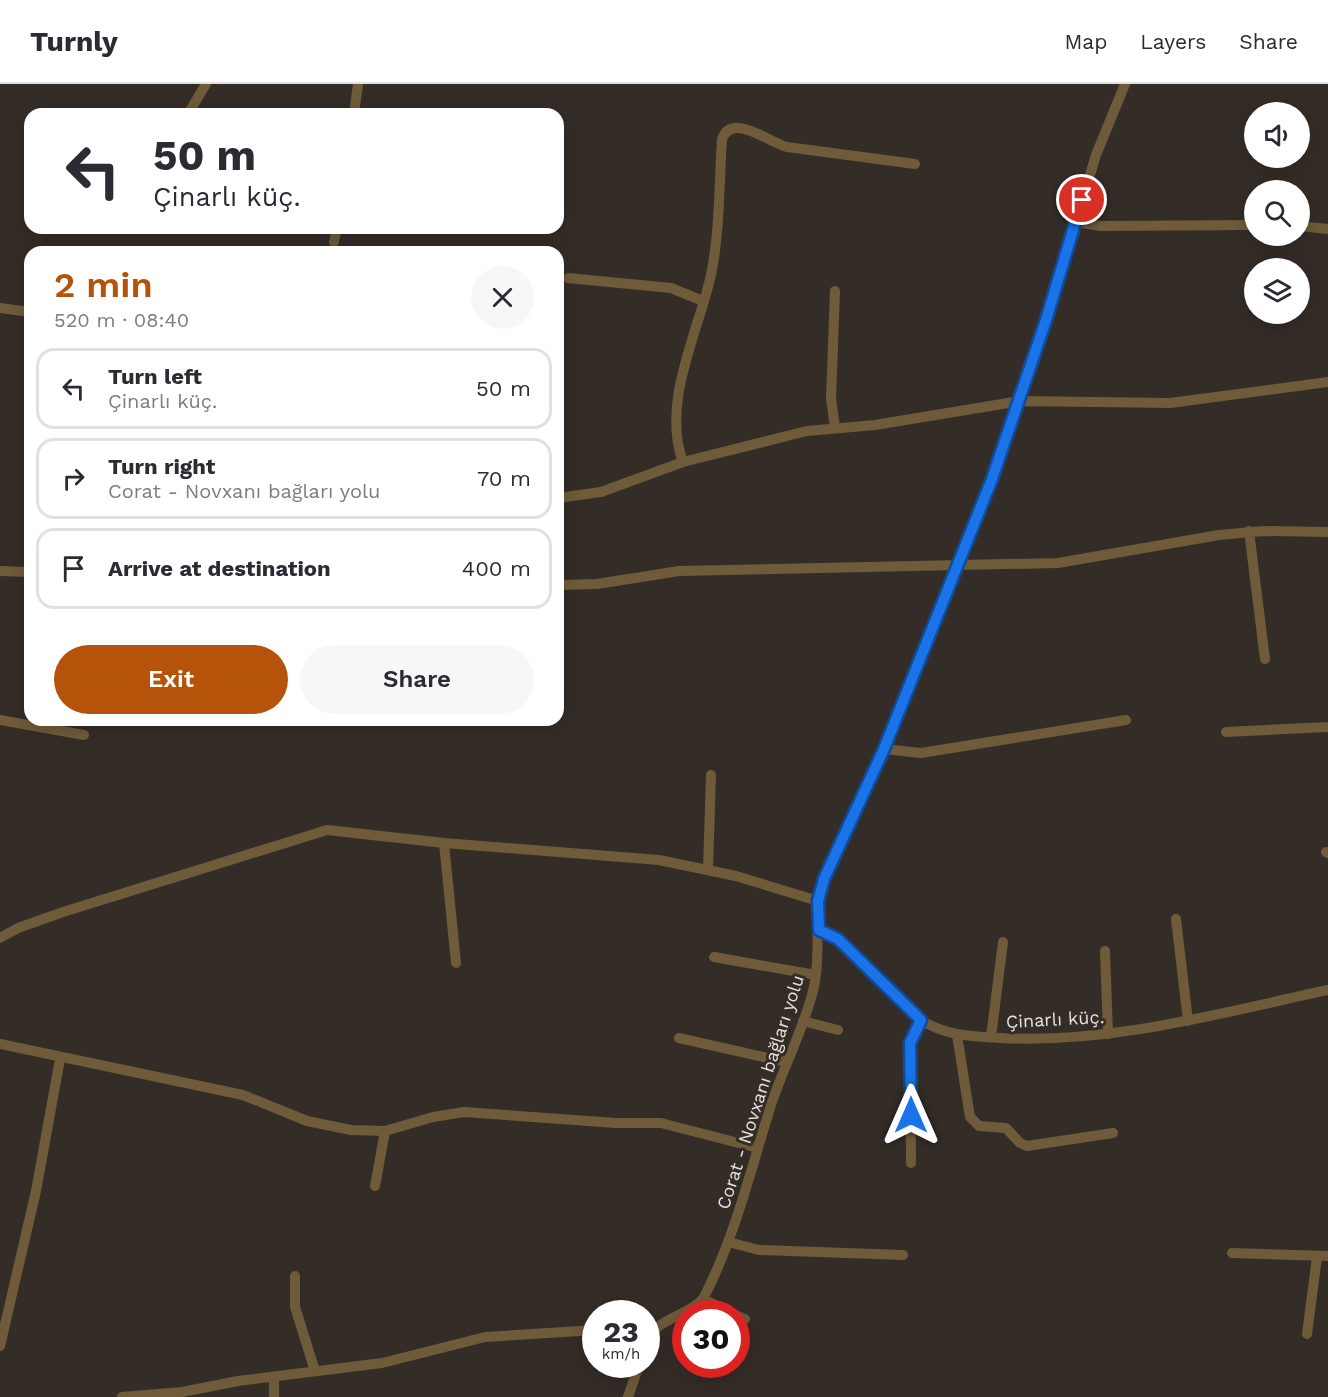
<!DOCTYPE html>
<meta charset="utf-8">
<style>
:root{--surface:#fff;--page:#f7f7f7;--text:#2b2b33;--muted:#7c7c81;--line:#e1e1e2;--accent:#b45309}
body{margin:0;font-family:"Work Sans",sans-serif;background:var(--page);color:var(--text);height:100vh;display:flex;flex-direction:column;font-size:22px;white-space:nowrap}
*{box-sizing:border-box;margin:0}
p{font-size:20px;color:var(--muted)}
.icon{flex:none;width:33px;height:33px;fill:none;stroke:currentColor;stroke-width:2;stroke-linecap:round;stroke-linejoin:round}
.map{position:relative;flex:1;overflow:hidden}
.details{position:absolute;left:24px;top:162px;width:540px;height:480px;display:flex;flex-direction:column;background:var(--surface);border-radius:18px;box-shadow:0 3px 15px #0003}
.details>*{flex:none}
.guide{position:absolute;left:24px;top:24px;width:540px;height:126px;border-radius:18px;box-shadow:0 3px 15px #0003;background:#fff;color:var(--text);overflow:hidden}
.buttons{position:absolute;left:1244px;top:18px;display:grid;gap:12px}
.buttons a{display:grid;place-items:center;width:66px;height:66px;border-radius:50%;background:var(--surface);box-shadow:0 3px 15px #0003;font-size:30px}
.speed{position:absolute;left:582px;top:1216px;display:flex;gap:12px;font-size:30px;font-weight:700;text-align:center}
.speed>*{display:grid;place-content:center;width:78px;height:78px;border-radius:50%;background:var(--surface);box-shadow:0 3px 15px #0003;line-height:1}
.speed small{font-size:15px;font-weight:400}
.speed .limit{border:9px solid #d22;background:#fff;color:#111}
.pin{position:absolute;display:grid;place-items:center;width:51px;height:51px;color:#fff;margin:-26px;border:3px solid #fff;border-radius:50%;box-shadow:0 2px 6px #0007}
.me{position:absolute;width:66px;margin:-33px;rotate:0deg;stroke-linejoin:round;filter:drop-shadow(0 0 4px #0008)}
.turn{display:flex;align-items:center;gap:21px;height:126px;padding:0 30px;font-size:27px}
.turn .icon{width:78px;height:78px;stroke-width:2.5}
.turn b{display:block;font-size:42px;line-height:51px}
.round{display:grid;place-items:center;flex:none;width:63px;height:63px;border-radius:32px;background:var(--page)}
.head{display:flex;align-items:center;justify-content:space-between;height:102px;padding:0 30px}
h1{font-size:36px;font-weight:600;line-height:45px;color:var(--accent)}
.cta{display:flex;gap:12px;margin-top:auto;padding:12px 30px}
.cta a{flex:1;height:69px;border-radius:36px;background:var(--accent);color:#fff;font-size:24px;font-weight:600;line-height:69px;text-align:center}
.cta a+a{background:var(--page);color:var(--text)}
ul{padding:0;list-style:none}
li{display:flex;align-items:center;gap:18px;height:81px;margin:0 12px 9px;padding:0 18px;border:3px solid var(--line);border-radius:18px}
li div{flex:1}
li b{display:block;font-size:22px}
li em{font-style:normal}
header{display:flex;align-items:center;gap:36px;box-sizing:border-box;height:84px;padding:0 30px;background:var(--surface);border-bottom:2px solid var(--line)}
header strong{font-size:28px}
nav{display:flex;gap:33px;margin-inline-start:auto;font-size:21px}
.map>svg:first-child{display:block}
.lines{fill:none;stroke-linecap:round;stroke-linejoin:round}
.minor{stroke:#6f5b39;stroke-width:10}
.route-casing{stroke:#114b97;stroke-width:15}
.route{stroke:#1a73e8;stroke-width:10}
.labels{text-anchor:middle;dominant-baseline:central;stroke-width:6;stroke-linejoin:round;paint-order:stroke}
.street-label{font-size:18px;fill:#e7e1de;stroke:#342c27}
</style>
<header>
<strong>Turnly</strong>
<nav><a>Map</a><a>Layers</a><a>Share</a></nav>
</header>
<div class="map">
<svg width="1328" height="1313" viewBox="0 0 1328 1313">
<rect width="100%" height="100%" fill="#342c27"/>
<g class="lines">
<g class="minor">
<polyline points="188,30 206,0"/>
<polyline points="354,30 358,0"/>
<polyline points="1075,138 1101,142 1254,141"/>
<polyline points="1299,142 1328,145"/>
<polyline points="334,158 337,144"/>
<polyline points="568,194 671,204 703,217"/>
<polyline points="0,224 30,228"/>
<polyline points="835,344 831,315 835,207"/>
<path d="M 683,378 C 661,319 698,249 711,191 C 720,147 719,99 722,55 C 732,28 768,58 787,63 L 915,80"/>
<polyline points="558,414 601,408 683,378 807,347 875,341 1020,317 1170,319 1328,298"/>
<polyline points="1249,447 1265,575"/>
<polyline points="0,487 30,488"/>
<polyline points="558,501 597,500 679,487 1058,479 1219,451 1263,447 1328,448"/>
<polyline points="0,636 84,651"/>
<polyline points="1226,648 1328,643"/>
<polyline points="884,665 921,669 1126,636"/>
<polyline points="444,759 456,879"/>
<polyline points="1326,768 1328,769"/>
<polyline points="708,785 711,691"/>
<polyline points="1176,835 1188,937"/>
<path d="M 819,846 L 838,855 L 921,936 C 946,952 971,952 1000,954 C 1111,960 1220,929 1328,906"/>
<polyline points="0,854 18,844 63,828 327,746 444,759 659,776 736,792 818,817"/>
<polyline points="1105,867 1108,950"/>
<polyline points="714,873 816,891"/>
<polyline points="803,937 838,946"/>
<polyline points="957,951 970,1033 979,1042 1006,1044 1020,1059 1027,1062 1113,1049"/>
<polyline points="991,953 1003,858"/>
<polyline points="679,954 786,978"/>
<polyline points="0,960 243,1011 307,1037 351,1046 385,1047 433,1033 464,1028 616,1039 661,1039 758,1064"/>
<polyline points="911,1079 910,959 921,936"/>
<polyline points="375,1102 385,1047"/>
<polyline points="728,1158 759,1166 903,1171"/>
<polyline points="1232,1169 1328,1172"/>
<polyline points="295,1192 295,1223 315,1287"/>
<polyline points="703,1215 734,1230"/>
<polyline points="736,1231 745,1235"/>
<polyline points="1307,1250 1317,1173"/>
<path d="M 646,1256 C 660,1233 686,1233 703,1215 C 735,1154 751,1084 772,1018 C 785,980 805,942 814,903 C 822,867 812,829 824,795 L 884,665 L 992,395 L 1046,236 L 1096,71 L 1125,0"/>
<polyline points="0,1262 36,1107 60,975"/>
<polyline points="274,1293 274,1313"/>
<polyline points="122,1313 182,1308 238,1297 382,1279 485,1253 596,1246"/>
<polyline points="628,1313 639,1281"/>
</g>
</g>
<g class="lines">
<defs>
<polyline id="route" points="911,1031 910,959 921,936 838,855 819,846 818,817 824,795 884,665 992,395 1046,236 1082,116"/>
</defs>
<use href="#route" class="route-casing"/>
<use href="#route" class="route"/>
</g>
<g class="labels">
<g class="street-label">
<text transform="translate(1055 935) rotate(-3)">Çinarlı küç.</text>
<text transform="translate(760 1008) rotate(-72)">Corat - Novxanı bağları yolu</text>
</g>
</g>
</svg>
<div class="buttons">
<a><svg class="icon" aria-label="sound" viewBox="0 0 24 24"><path d="M4 9h4l5-4v14l-5-4H4zM17 9q2 3 0 6"/></svg></a>
<a><svg class="icon" aria-label="search" viewBox="0 0 24 24"><circle cx="10" cy="10" r="6"/><path d="M15 15l6 6"/></svg></a>
<a><svg class="icon" aria-label="layers" viewBox="0 0 24 24"><path d="M12 4l9 5-9 5-9-5zM3 14l9 5 9-5"/></svg></a>
</div>
<div class="speed"><div>23<small>km/h</small></div><div class="limit">30</div></div>
<div class="pin" style="left:1082px;top:116px;background:#d93025"><svg class="icon" aria-label="arrive" viewBox="0 0 24 24"><path d="M6 21V4h12l-3 4 3 4H6"/></svg></div>
<svg class="me" style="left:911px;top:1031px" viewBox="-20 -20 40 40"><path d="M0-17L14 15 0 8-14 15z" fill="#1a73e8" stroke="#fff" stroke-width="4"/></svg>
<div class="guide">
<div class="turn"><svg class="icon" aria-label="left" viewBox="0 0 24 24"><path d="M17 20v-9H6M10 6l-5 5 5 5"/></svg><div><b>50 m</b>Çinarlı küç.</div></div>
</div>
<section class="details">
<div class="head"><div><h1>2 min</h1><p>520 m · 08:40</p></div><a class="round"><svg class="icon" aria-label="close" viewBox="0 0 24 24"><path d="M6 6l12 12M18 6L6 18"/></svg></a></div>
<ul>
<li><svg class="icon" aria-label="left" viewBox="0 0 24 24"><path d="M17 20v-9H6M10 6l-5 5 5 5"/></svg><div><b>Turn left</b><p>Çinarlı küç.</p></div><em>50 m</em></li>
<li><svg class="icon" aria-label="right" viewBox="0 0 24 24"><path d="M7 20v-9h11M14 6l5 5-5 5"/></svg><div><b>Turn right</b><p>Corat - Novxanı bağları yolu</p></div><em>70 m</em></li>
<li><svg class="icon" aria-label="arrive" viewBox="0 0 24 24"><path d="M6 21V4h12l-3 4 3 4H6"/></svg><div><b>Arrive at destination</b></div><em>400 m</em></li>
</ul>
<div class="cta"><a>Exit</a><a>Share</a></div>
</section>
</div>
